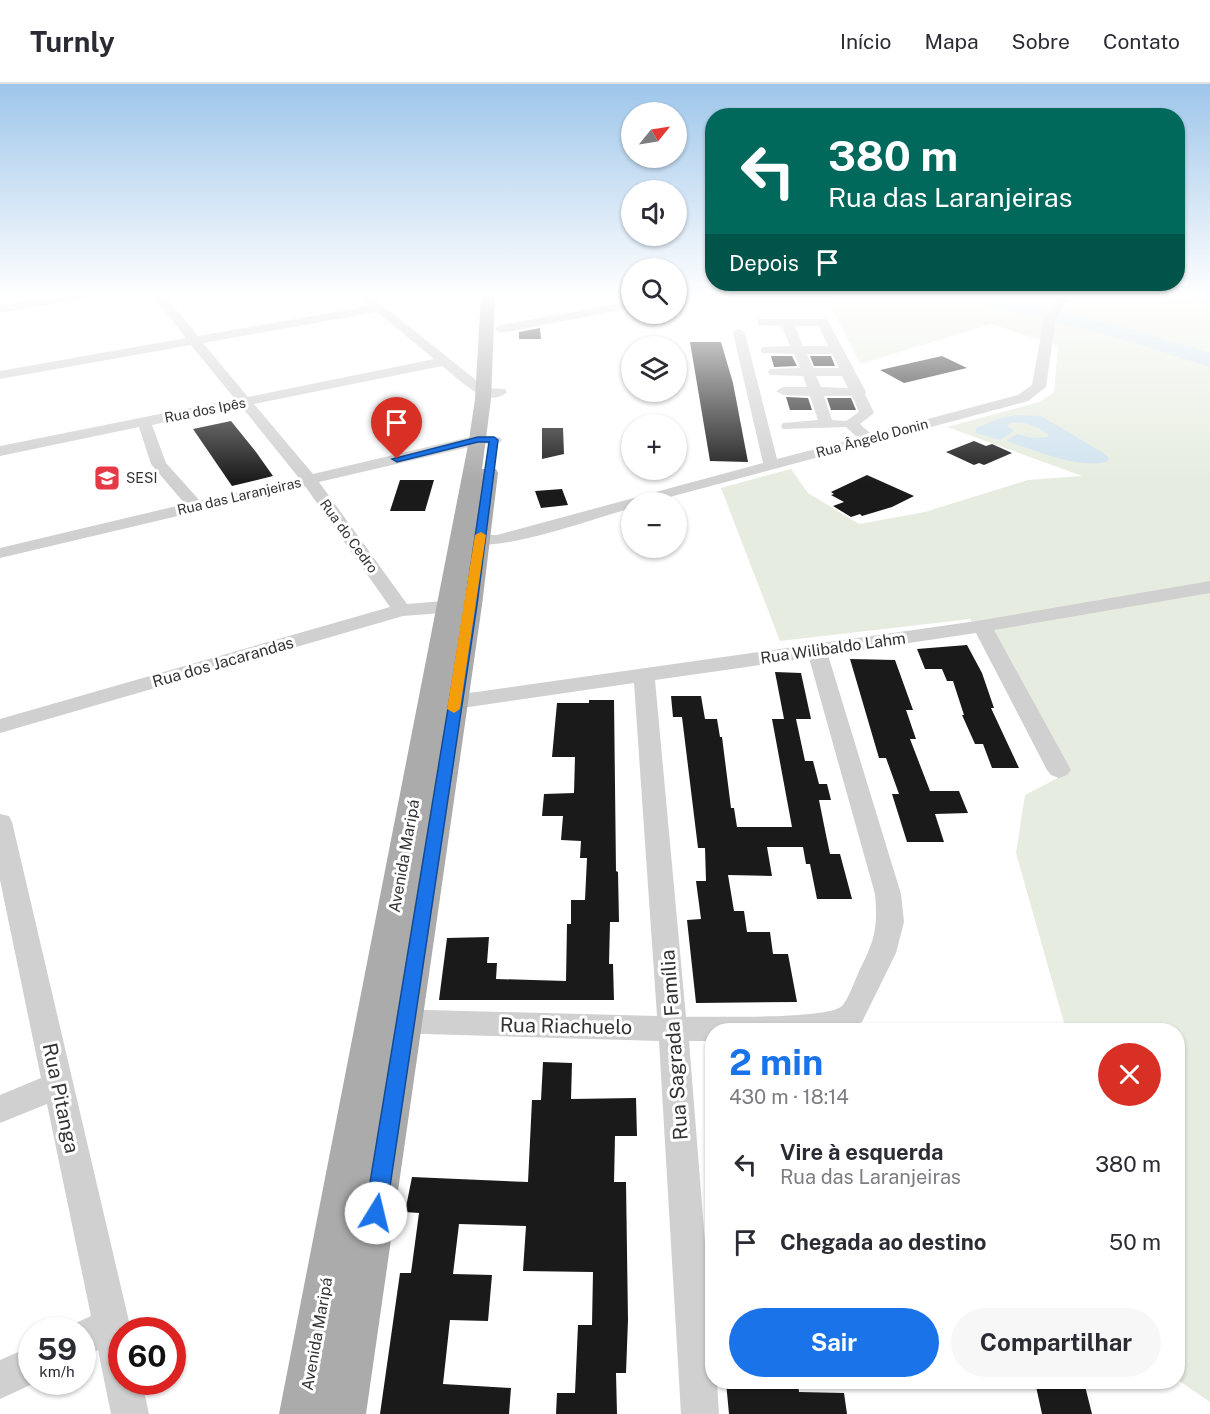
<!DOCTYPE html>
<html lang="pt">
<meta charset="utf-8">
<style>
:root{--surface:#fff;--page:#f7f7f7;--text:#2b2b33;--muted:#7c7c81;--line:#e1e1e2;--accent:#1a73e8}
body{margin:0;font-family:"Public Sans",sans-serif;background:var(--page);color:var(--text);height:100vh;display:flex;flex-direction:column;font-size:22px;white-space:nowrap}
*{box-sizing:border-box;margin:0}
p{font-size:20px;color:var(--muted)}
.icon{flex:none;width:33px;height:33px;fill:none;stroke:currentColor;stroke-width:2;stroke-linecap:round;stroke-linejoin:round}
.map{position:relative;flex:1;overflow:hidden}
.drawer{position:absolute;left:705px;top:939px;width:480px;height:366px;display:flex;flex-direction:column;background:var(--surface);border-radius:24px;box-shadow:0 2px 4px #0004}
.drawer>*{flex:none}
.guide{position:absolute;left:705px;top:24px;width:480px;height:183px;border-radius:24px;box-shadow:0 2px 4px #0004;background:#00695c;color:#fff;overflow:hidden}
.needle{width:39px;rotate:60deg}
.fabs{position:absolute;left:621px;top:18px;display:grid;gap:12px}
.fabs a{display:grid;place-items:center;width:66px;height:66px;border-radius:50%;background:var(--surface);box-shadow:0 2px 4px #0004;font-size:30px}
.speed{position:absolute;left:18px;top:1233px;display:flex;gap:12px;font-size:30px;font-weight:700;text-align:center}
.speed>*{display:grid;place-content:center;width:78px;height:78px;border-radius:50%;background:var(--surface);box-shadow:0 2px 4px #0004;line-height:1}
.speed small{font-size:15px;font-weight:400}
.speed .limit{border:9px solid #d22;background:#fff;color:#111}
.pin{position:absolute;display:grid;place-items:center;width:51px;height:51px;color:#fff;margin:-62px -26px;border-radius:50% 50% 50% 0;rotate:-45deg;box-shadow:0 0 6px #0007}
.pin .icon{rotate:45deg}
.me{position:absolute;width:66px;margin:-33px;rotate:9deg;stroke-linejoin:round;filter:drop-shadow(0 0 4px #0008)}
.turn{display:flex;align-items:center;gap:21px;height:126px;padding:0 24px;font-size:27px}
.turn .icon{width:78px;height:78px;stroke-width:2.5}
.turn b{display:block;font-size:42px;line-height:51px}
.then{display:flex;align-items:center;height:57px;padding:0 24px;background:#0003;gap:12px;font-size:22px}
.round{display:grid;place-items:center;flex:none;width:63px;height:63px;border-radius:32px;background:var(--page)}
.summary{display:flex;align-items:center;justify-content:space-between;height:102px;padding:0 24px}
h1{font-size:36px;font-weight:700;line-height:45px;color:var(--accent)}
.button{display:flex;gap:12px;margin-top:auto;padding:12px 24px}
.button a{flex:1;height:69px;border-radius:36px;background:var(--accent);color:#fff;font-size:24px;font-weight:700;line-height:69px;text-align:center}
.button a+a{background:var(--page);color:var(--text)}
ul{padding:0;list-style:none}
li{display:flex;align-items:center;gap:18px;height:78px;padding:0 24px}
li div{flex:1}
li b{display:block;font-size:22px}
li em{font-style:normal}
header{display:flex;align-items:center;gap:36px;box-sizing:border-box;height:84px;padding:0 30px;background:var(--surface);border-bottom:2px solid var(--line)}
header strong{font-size:28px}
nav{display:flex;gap:33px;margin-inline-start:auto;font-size:21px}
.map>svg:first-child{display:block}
.green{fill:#e6ecdf}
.water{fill:#cfe2ee}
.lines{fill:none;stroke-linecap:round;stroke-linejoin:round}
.river{fill:#cfe2ee;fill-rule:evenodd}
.building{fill:#1a1a1a}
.minor{fill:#d0d0d0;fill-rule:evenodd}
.major{fill:#ababab;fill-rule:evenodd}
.route{fill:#1a73e8;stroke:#114b97;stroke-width:1.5}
.slow{fill:#f59e0b}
.labels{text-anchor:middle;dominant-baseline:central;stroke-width:6;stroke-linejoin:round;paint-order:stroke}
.far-street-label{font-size:14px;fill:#333;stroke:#fff}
.far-poi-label{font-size:14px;fill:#333;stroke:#fff;text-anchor:start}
.street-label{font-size:16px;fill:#333;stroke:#fff}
.near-street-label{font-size:20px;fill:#333;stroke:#fff}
</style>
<header>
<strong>Turnly</strong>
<nav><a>Início</a><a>Mapa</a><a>Sobre</a><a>Contato</a></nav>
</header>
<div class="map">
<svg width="1210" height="1330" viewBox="0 0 1210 1330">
<rect width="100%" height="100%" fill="#fff"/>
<polygon class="green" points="825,211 1210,211 1210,1318 1178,1296 1178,946 1066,946 1016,769 1025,711 1058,694 970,535 780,557 721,404 791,385 808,409 859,440 925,428 1028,396 1082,392 947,343 1039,318 1054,309 1058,262 991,240 860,280"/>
<path class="water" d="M 1016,331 L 1041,332 L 1105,370 L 1109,374 L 1108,377 C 1082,387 1032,365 1006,357 L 1017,350 L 1034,354 L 1048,353 L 1048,350 C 1037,343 1024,336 1010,339 L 1007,342 L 1014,347 L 1000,356 L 976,349 L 976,344 L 998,335 Z"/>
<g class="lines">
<polygon class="river" points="972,211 998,211 1010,216 1118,241 1210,269 1210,283 1105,250 997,225 974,215"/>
</g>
<g class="building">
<polygon points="540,244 541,255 519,255 519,248"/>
<polygon points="690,258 721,258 733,299 748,378 710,377"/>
<polygon points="771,272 792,272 797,282 774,283"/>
<polygon points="810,272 831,272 835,282 814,282"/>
<polygon points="942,272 967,284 904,299 880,286"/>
<polygon points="786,313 808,314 812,326 790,326"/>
<polygon points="827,314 851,314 856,326 831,326"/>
<polygon points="231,337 256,368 273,392 232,402 193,345"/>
<polygon points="542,344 563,344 564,370 542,375"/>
<polygon points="974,357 986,362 992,360 1012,369 984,381 979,379 974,381 946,368"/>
<polygon points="867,391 914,412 892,423 862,432 860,430 851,433 833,422 844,418 831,411 834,410 831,408"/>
<polygon points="400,396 434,396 425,427 390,427"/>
<polygon points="562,405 568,421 541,424 535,407"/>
<polygon points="967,561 982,589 994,624 991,624 1019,684 992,684 983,660 975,660 962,631 964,631 953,597 947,597 942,585 925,585 917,565"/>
<polygon points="850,575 895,576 913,626 906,626 916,655 910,655 930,707 959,707 968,729 935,730 944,758 907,758 892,710 899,710 886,674 879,674"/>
<polygon points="775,588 801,589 811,635 784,635"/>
<polygon points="671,612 701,612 705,635 717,635 720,653 722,653 731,724 734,724 737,743 792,743 772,635 796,635 805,677 813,677 819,700 827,700 831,716 819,716 826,751 830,770 840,770 852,815 817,815 810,780 806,780 803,763 767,763 772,792 728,791 734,827 744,827 747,848 770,848 773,870 788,870 797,918 696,919 687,836 701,835 696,797 706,797 705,764 698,764 682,633 673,633"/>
<polygon points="589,616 614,616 616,787 618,788 619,838 610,838 609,880 613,880 614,916 439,916 447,854 489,853 487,879 497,879 496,895 566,897 567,840 571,840 571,816 585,816 587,774 580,774 581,757 561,756 563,732 542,732 544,710 574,709 575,673 552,673 557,619 589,619"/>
<polygon points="543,978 572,979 571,1015 636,1014 637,1052 615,1052 614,1098 626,1098 628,1236 626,1289 616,1289 617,1330 556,1330 557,1309 575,1309 578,1241 592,1241 593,1188 523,1187 526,1142 459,1140 453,1190 492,1191 488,1237 450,1236 443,1300 511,1304 509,1330 380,1330 400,1189 411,1189 419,1129 405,1128 412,1093 528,1098 532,1016 541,1016"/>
<polygon points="726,1298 798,1298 799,1308 844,1309 847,1330 729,1330"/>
<polygon points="1035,1298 1084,1298 1092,1330 1042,1330"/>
</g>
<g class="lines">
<g class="minor">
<polygon points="64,211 94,211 89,214 0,229 0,221"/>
<path d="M 152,211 L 164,211 L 198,252 L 370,222 L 361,214 L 363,211 L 371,212 L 486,304 L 505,305 L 507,308 C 488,327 457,293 442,282 L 254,320 L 313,390 L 478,351 L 499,353 L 502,356 L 499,359 L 478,361 L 319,398 L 407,520 L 468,515 L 475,517 L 478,521 L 475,525 L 468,527 L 403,532 L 0,649 L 0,635 L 390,523 L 305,402 L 0,474 L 0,464 L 185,420 L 151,380 L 139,343 L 0,372 L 0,362 L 235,315 L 191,261 L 0,295 L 0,287 L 186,254 ZM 377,228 L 434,275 L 248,313 L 203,259 ZM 241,322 L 299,394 L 200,417 L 166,379 L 152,341 Z"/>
<path d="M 1060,211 L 1071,211 L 1056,234 L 1046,303 L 1028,317 L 651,418 L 632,418 L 632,424 C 585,437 500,470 455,459 L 452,455 L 455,451 L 497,451 L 763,379 L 733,249 L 735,246 L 739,245 L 745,249 L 777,375 L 858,354 L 846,343 L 783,345 L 781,342 L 783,339 L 818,336 L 810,312 L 783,311 L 776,307 L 783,303 L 807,303 L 803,292 L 770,291 L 768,288 L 770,285 L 800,284 L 794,270 L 762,269 L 761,266 L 762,263 L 790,262 L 782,242 L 758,241 L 758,235 L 827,235 L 866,308 L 865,310 L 874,329 L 860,340 L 871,350 L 1018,311 L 1032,301 L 1044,234 ZM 795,242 L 819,242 L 828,262 L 803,262 ZM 807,270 L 832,270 L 839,284 L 813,284 ZM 816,292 L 842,292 L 848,304 L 821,303 ZM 824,312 L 852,312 L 859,328 L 846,337 L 832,336 Z"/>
<polygon points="1192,211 1210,213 1210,222 1193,213"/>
<polygon points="632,217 632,224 501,249 495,245 501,241"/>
<path d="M 1210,497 L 1210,509 L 994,546 L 1071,686 L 1067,691 L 1059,694 L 1051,691 L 1047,686 L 976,549 L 828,571 L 901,810 L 904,838 L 896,869 L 862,938 L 846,946 L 712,946 L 712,957 L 689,957 L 712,1247 L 712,1298 L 717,1298 L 719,1330 L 681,1330 L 659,957 L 391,949 L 381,946 L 376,937 L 381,928 L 391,925 L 657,932 L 634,599 L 455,625 L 429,623 L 426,618 L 429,613 L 455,611 L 977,537 ZM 809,574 L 875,810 C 878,842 875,856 860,885 C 856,894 848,916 842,922 C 826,936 713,932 686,933 L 655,596 Z"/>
<polygon points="0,730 9,732 12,738 131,1246 122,1246 122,1298 142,1298 149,1330 111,1330 98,1266 82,1273 82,1246 67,1246 69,1242 91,1232 47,1020 0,1039 0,1011 41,994 0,796"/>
<polygon points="32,1262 32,1298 37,1298 0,1315 0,1276"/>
</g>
<polygon class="major" points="481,211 495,211 491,315 482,385 496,385 498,389 482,521 366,1330 279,1330 469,356 475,315"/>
</g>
<linearGradient id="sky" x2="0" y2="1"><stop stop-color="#9ec6ea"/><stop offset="0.53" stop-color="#fff"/><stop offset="1" stop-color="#fff" stop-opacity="0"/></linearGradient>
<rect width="1210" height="398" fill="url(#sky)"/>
<polygon class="route" points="478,353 494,353 498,356 477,521 386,1129 383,1136 376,1139 368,1136 365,1129 465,521 489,358 478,358 397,378 392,375"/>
<polygon class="slow" points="481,448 486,451 460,625 454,629 447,625 475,451"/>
<defs>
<symbol id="school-square" viewBox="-11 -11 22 22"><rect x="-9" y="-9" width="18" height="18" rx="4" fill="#e63946" stroke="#fff"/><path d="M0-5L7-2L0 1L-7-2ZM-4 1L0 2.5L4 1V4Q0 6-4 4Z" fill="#fff"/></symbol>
</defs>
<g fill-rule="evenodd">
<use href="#school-square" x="92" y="379" width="30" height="30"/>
</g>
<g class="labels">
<g class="far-street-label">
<text transform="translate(205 326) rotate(-11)">Rua dos Ipês</text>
<text transform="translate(872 354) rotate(-15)">Rua Ângelo Donin</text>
<text transform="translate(239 412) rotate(-13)">Rua das Laranjeiras</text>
<text transform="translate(349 452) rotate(54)">Rua do Cedro</text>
</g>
<g class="far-poi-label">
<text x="126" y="394">SESI</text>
</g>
<g class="street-label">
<text transform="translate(833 564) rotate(-8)">Rua Wilibaldo Lahm</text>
<text transform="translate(223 578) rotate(-16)">Rua dos Jacarandas</text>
<text transform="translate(404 772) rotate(-80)">Avenida Maripá</text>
<text transform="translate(317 1250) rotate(-80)">Avenida Maripá</text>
</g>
<g class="near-street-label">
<text transform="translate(566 942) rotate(1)">Rua Riachuelo</text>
<text transform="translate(674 961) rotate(-94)">Rua Sagrada Família</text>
<text transform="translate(61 1014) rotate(78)">Rua Pitanga</text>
</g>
</g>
</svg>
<div class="fabs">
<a><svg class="needle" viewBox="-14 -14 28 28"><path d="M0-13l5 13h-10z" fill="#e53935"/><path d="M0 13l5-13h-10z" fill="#7c7c81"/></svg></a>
<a><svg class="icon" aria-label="sound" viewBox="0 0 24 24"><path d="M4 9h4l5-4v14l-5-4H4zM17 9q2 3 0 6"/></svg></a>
<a><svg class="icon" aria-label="search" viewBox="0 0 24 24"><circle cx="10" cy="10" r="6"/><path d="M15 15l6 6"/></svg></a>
<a><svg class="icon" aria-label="layers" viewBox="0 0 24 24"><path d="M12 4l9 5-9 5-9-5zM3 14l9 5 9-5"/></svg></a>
<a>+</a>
<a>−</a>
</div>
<div class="speed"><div>59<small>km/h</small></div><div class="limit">60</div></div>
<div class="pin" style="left:397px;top:375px;background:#d93025"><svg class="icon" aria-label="arrive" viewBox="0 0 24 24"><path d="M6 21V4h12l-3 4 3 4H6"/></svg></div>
<svg class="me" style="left:376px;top:1129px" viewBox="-20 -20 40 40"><circle r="19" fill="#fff"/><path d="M0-13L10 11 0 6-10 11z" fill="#1a73e8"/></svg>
<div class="guide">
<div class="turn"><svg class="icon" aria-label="left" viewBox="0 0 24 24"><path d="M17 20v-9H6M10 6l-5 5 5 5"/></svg><div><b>380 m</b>Rua das Laranjeiras</div></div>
<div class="then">Depois<svg class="icon" aria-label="arrive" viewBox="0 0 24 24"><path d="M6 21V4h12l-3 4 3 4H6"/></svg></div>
</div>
<section class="drawer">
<div class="summary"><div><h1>2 min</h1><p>430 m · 18:14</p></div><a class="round" style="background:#d93025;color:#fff"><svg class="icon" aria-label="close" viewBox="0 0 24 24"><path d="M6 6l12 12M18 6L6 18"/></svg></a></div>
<ul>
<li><svg class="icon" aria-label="left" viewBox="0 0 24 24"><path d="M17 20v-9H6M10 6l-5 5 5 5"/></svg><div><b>Vire à esquerda</b><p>Rua das Laranjeiras</p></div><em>380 m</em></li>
<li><svg class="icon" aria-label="arrive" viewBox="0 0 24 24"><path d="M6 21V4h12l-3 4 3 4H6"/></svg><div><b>Chegada ao destino</b></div><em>50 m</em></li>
</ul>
<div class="button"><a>Sair</a><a>Compartilhar</a></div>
</section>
</div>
